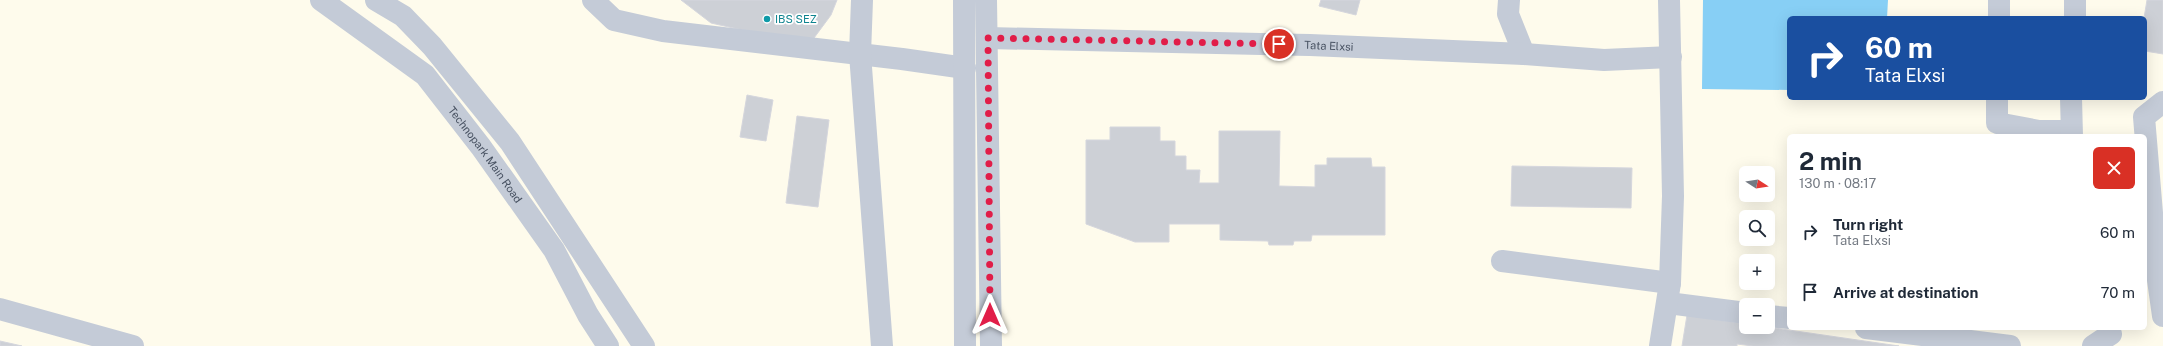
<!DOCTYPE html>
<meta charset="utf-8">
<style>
:root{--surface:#fff;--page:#f2f2f3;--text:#1f2937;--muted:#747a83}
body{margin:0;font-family:"Public Sans",sans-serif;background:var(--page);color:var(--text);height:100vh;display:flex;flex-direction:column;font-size:15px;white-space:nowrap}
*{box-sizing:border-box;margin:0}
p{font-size:13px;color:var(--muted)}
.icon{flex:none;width:22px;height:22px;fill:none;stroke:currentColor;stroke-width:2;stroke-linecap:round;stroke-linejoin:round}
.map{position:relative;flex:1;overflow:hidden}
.details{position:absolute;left:1787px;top:134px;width:360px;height:196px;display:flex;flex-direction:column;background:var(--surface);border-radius:6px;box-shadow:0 4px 16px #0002}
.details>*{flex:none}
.top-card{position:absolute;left:1787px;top:16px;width:360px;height:84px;border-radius:6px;box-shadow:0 4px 16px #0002;background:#1a4fa0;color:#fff;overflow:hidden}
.needle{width:26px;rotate:102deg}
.tools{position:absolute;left:1739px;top:166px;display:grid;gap:8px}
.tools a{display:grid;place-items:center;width:36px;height:36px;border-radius:6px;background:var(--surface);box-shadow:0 4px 16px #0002;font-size:20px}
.pin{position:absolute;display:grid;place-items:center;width:34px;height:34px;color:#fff;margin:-17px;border:2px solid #fff;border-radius:50%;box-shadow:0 1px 4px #0007}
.me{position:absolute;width:44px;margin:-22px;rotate:0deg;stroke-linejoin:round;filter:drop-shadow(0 0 3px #0008)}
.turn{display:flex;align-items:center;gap:14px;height:84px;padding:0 12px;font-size:18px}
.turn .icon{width:52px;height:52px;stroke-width:2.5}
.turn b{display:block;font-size:28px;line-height:34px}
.round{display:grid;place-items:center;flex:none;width:42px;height:42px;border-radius:6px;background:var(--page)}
.head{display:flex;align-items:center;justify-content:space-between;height:68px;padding:0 12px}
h1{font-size:24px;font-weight:700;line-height:30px}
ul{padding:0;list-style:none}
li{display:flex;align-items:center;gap:12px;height:60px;padding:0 12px}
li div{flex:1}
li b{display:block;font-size:15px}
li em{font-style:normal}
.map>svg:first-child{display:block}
.commercial{fill:#fefbec;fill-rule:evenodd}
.water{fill:#87cff5}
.building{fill:#cdd0d6;stroke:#d5d6dd}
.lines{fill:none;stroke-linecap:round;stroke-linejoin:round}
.minor{stroke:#c4cbd7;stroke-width:22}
.route{stroke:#e11d48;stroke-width:7;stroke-dasharray:0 12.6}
.culture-dot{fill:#0f9aa8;stroke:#fff;stroke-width:1.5}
.labels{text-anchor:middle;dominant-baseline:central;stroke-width:3.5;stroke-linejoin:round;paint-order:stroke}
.culture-label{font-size:11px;fill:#0d838f;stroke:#fff;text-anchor:start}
.street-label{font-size:11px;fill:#475161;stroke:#fff}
</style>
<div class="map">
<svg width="2163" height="346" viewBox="0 0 2163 346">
<rect width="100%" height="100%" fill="#f4f2f2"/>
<path class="commercial" d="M 0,0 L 2163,0 L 2163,346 L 0,346 ZM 1789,18 L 2145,18 L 2145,98 L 1789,98 ZM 1789,136 L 2145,136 L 2145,328 L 1789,328 ZM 1746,173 L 1768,173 L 1768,195 L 1746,195 ZM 1746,217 L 1768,217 L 1768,239 L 1746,239 ZM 1746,261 L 1768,261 L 1768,283 L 1746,283 ZM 1746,305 L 1768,305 L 1768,327 L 1746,327 Z"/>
<polygon class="water" points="1703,0 1888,0 1887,18 1789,18 1789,90 1702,89"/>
<g class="building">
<polygon points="681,0 837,0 831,15 814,38 773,37 711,23"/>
<polygon points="1321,0 1360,0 1356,15 1319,6"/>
<polygon points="2147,0 2163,0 2163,54 2145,51 2144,18"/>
<polygon points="747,95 773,100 766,141 740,137"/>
<polygon points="797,116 829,120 818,207 786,203"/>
<polygon points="1110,127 1160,127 1160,141 1175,141 1175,156 1186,156 1186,170 1200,170 1199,183 1219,183 1219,131 1280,131 1279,186 1315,187 1315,165 1327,165 1327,158 1371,158 1372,167 1385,167 1385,235 1312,235 1311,241 1294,241 1293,245 1269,245 1268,241 1220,240 1220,224 1169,224 1169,242 1135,242 1086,224 1086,140 1110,140"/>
<polygon points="1512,166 1632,168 1631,208 1511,206"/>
<polygon points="1687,315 1746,324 1746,327 1768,327 1899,346 1753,346 1737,344 1737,346 1682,346"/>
<polygon points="0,341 22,346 0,346"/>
</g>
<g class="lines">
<g class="minor">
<path id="s1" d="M 321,0 L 425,75 L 481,147 L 554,250 L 588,315 L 608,346"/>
<polyline points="376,0 403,16 432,46 510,142 644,346"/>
<polyline points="593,0 614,20 663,31 902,59 965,68"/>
<polyline points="862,0 860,54 882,346"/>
<polyline points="964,0 965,346"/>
<polyline points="986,0 991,346"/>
<polyline points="1509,0 1508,14 1524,54"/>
<polyline points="1999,18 1999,0"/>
<polyline points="2075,18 2075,0"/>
<path id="s2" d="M 988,38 L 1310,45 L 1524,54 L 1604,60 L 1671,57"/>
<polyline points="1997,98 1997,123 2039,131 2071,131"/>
<polyline points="2071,98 2072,136"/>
<polyline points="2163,102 2144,117 2157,273 2163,316"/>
<polyline points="1502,261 1670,283"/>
<polyline points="1668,303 1746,313"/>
<polyline points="0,309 133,346"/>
<polyline points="1768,316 1789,318"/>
<polyline points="1866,328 2010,346"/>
<polyline points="1660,346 1670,283 1673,196 1669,0"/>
<polyline points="2093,346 2111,334"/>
</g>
</g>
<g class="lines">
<polyline class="route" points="990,315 988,38 1279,44"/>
</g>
<circle class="culture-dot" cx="767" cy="19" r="4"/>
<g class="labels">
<g class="culture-label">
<text x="775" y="19">IBS SEZ</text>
</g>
<g class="street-label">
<text stroke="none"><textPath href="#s2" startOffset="341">Tata Elxsi</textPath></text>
<text stroke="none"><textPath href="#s1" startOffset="228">Technopark Main Road</textPath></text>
</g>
</g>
</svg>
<div class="tools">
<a><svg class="needle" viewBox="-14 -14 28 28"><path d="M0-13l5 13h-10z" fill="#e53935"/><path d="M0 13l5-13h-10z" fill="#747a83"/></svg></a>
<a><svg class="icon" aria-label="search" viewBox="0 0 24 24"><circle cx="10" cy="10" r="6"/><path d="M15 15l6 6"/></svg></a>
<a>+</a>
<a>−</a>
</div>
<div class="pin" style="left:1279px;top:44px;background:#d93025"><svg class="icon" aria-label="arrive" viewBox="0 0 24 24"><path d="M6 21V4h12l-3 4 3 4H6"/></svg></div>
<svg class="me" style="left:990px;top:315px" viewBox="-20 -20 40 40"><path d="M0-17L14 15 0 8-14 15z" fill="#e11d48" stroke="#fff" stroke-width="4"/></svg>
<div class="top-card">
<div class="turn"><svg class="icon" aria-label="right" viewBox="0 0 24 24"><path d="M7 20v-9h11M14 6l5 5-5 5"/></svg><div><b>60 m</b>Tata Elxsi</div></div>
</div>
<section class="details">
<div class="head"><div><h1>2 min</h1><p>130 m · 08:17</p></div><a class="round" style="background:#d93025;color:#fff"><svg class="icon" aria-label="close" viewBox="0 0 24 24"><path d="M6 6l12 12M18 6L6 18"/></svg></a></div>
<ul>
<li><svg class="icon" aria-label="right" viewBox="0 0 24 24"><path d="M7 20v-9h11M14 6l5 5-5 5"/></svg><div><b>Turn right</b><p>Tata Elxsi</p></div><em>60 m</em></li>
<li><svg class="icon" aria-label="arrive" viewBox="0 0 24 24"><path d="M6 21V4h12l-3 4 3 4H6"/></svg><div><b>Arrive at destination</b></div><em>70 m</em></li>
</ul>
</section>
</div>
